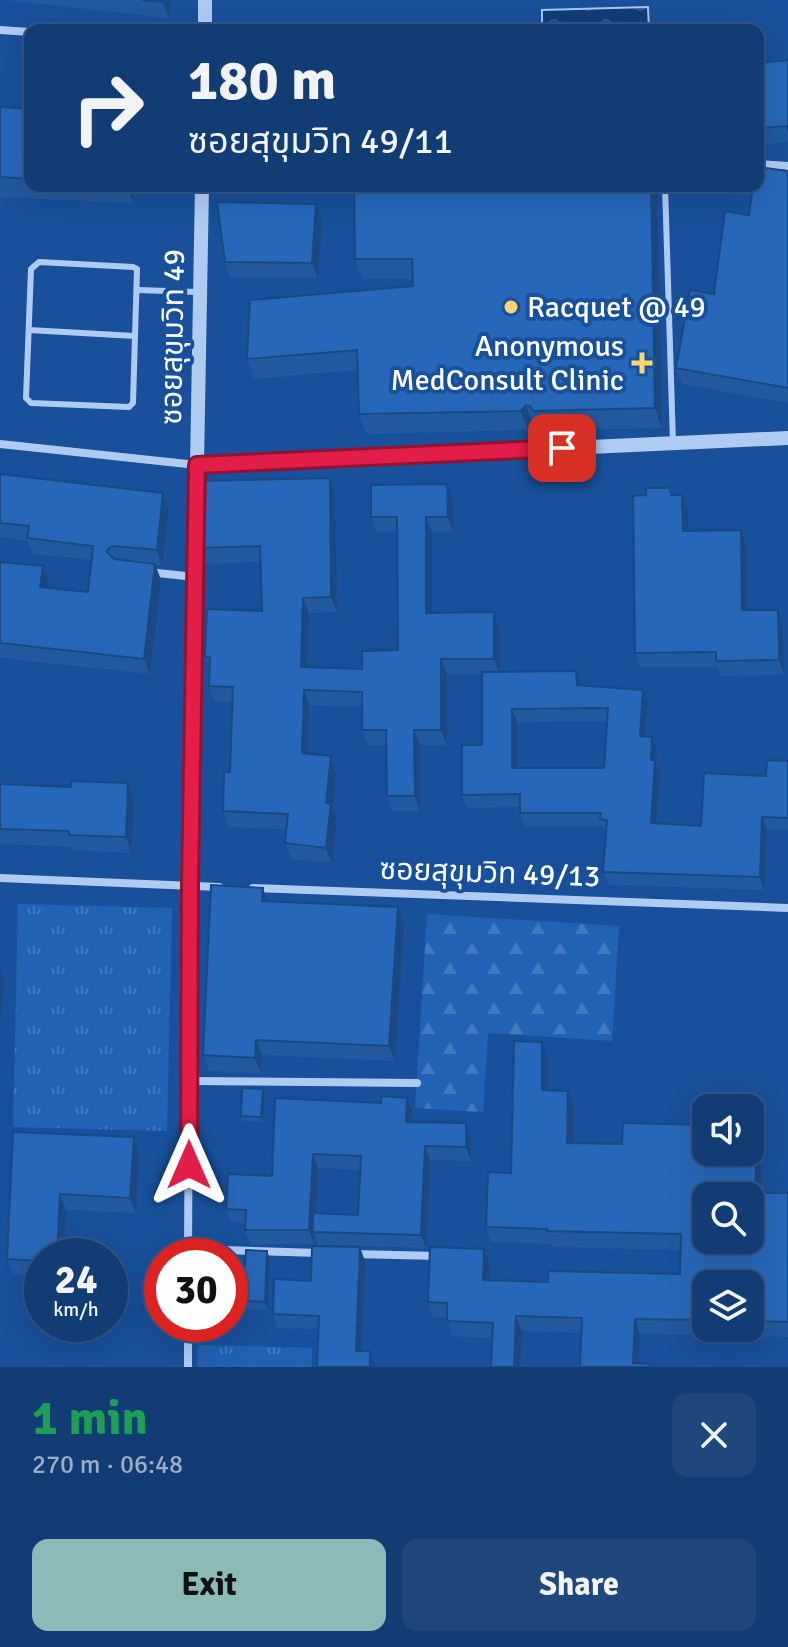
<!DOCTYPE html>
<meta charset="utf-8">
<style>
:root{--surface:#123c74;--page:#1f477c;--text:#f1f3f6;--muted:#9cadc5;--line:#315686;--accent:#8bbbb9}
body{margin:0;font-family:Signika,"Noto Sans Thai",sans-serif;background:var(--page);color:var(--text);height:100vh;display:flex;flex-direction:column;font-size:30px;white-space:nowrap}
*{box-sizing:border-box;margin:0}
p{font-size:26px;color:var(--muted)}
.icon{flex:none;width:44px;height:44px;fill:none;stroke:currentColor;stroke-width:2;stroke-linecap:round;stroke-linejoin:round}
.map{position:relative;height:1367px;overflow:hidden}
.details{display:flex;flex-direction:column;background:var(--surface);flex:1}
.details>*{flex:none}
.hud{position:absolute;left:24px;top:24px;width:740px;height:168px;border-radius:16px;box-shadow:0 8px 32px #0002,0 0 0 2px var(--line);background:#123c74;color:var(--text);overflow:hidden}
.controls{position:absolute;left:692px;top:1094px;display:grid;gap:16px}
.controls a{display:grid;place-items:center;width:72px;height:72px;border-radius:16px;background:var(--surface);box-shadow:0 8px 32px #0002,0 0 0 2px var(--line);font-size:40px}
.speed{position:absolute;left:24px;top:1238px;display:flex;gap:16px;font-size:40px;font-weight:700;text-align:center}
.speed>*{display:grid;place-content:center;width:104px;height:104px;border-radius:50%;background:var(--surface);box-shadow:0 8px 32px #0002,0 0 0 2px var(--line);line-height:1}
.speed small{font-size:20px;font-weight:400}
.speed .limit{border:12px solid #d22;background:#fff;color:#111}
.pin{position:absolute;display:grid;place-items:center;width:68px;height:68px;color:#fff;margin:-34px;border-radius:16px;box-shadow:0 4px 12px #0006}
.me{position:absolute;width:88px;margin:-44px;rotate:0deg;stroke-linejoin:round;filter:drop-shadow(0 0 6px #0008)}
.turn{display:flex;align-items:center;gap:28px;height:168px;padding:0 32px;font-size:36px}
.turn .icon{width:104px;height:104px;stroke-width:2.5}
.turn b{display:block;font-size:56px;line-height:68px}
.round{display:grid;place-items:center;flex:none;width:84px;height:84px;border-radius:16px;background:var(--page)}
.overview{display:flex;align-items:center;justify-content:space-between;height:136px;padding:0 32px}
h1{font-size:48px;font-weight:800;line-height:60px;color:#1e9e55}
.button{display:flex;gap:16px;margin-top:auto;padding:16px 32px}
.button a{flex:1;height:92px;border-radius:16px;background:var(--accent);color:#111;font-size:32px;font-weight:800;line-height:92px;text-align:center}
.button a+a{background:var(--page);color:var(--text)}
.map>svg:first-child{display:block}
.grass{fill:url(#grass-tufts)}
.forest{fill:url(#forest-firs)}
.water{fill:url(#water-ripples);stroke:#a1c7f4;stroke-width:2}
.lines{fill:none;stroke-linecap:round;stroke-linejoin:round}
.service{stroke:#aeccf2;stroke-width:6}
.minor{stroke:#aeccf2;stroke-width:8}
.tertiary{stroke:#aeccf2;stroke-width:14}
.wall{fill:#22599f;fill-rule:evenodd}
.shaded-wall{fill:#1b4882}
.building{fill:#2767b9;stroke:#1b4882;stroke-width:2;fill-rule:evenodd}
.route-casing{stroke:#92132f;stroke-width:20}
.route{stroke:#e11d48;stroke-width:14}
.poi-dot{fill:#ffd66f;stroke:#18509b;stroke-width:3}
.labels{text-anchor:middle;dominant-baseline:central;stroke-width:8;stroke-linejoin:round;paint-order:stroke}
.poi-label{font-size:30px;fill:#fff;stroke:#18509b;text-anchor:start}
.street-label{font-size:30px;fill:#fff;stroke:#18509b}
</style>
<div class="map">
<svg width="788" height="1367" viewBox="0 0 788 1367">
<defs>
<pattern id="grass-tufts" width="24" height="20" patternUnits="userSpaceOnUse" patternTransform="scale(2)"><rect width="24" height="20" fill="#2162b4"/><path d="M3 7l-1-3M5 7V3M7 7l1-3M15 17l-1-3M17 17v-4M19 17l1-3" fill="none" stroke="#427abf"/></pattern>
<pattern id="forest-firs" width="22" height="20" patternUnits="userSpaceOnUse" patternTransform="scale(2)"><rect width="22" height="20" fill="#2162b4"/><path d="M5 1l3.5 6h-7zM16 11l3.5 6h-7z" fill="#427abf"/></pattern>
<pattern id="water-ripples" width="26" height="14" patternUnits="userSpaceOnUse" patternTransform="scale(2)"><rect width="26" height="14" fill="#103c78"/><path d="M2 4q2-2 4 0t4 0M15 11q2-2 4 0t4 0" fill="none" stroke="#34598c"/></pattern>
</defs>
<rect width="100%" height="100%" fill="#18509b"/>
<g class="grass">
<polygon points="18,904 172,908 167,1131 13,1127"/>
<polygon points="198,1345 312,1348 312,1367 197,1367"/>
</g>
<polygon class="forest" points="427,914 619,926 612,1041 488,1033 483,1112 415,1108"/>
<polygon class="water" points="648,7 649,30 542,30 542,10"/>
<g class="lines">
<g class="service">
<polyline points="665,186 673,443"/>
<polygon points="39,262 133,267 137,269 133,403 129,407 31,403 26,398 31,269"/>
<polyline points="138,290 198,292"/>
<polyline points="29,330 135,336"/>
<polyline points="534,430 534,450"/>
</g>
<g class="minor">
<polyline points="0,30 30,32"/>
<polyline points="758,164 788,166"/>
<polyline points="0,444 197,465 190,886 188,1256"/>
<polyline points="148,572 195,577"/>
<polyline points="0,878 219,887"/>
<polyline points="253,888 788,908"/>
<polyline points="189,1081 417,1083"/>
<polyline points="188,1249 319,1253"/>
<polyline points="353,1254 439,1256"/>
<polyline points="188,1367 188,1324"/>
</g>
<g class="tertiary">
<polyline points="205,30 205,0"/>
<polyline points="202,186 197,465 788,438"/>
</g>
</g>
<g class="wall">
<polygon points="11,0 171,0 169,18 11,1"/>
<polygon points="788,60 788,142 768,144 762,128"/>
<polygon points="0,107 30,109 30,186 134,186 133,203 0,197"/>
<polygon points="788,171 788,403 682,384 676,368 714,294 749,215"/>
<polygon points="354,186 657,186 662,428 540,430 538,425 533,424 528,430 366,434 359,414 358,370 254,379 247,359 413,286 412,279 362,279 355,259"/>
<polygon points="322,219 318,278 230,278 225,262"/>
<polygon points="0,474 163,493 169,509 162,566 155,565 161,580 150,674 0,658 0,562 49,582 48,588 88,592 91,560 33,554 28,541 0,537"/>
<path d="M 330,478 L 335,494 L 337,612 L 309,613 L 307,667 L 362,669 L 398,650 L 397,532 L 376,532 L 371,517 L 453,500 L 453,532 L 432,532 L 432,613 L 494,612 L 499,628 L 500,672 L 581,685 L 648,702 L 645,736 L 657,750 L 656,764 L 660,773 L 656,824 L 701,826 L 788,761 L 788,830 L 767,830 L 764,890 L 608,885 L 603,872 L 606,832 L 603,826 L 525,826 L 520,813 L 520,807 L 467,808 L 462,795 L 482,745 L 482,674 L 447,674 L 447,745 L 420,745 L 420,811 L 392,811 L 387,796 L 387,745 L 368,745 L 362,730 L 362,707 L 309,705 L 308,754 L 331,756 L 336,772 L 333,809 L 337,819 L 332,863 L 291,859 L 285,843 L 287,829 L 228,827 L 223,811 L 230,772 L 233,702 L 215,702 L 209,686 L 210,668 L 205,657 L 262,611 L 260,562 L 202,564 L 197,548 ZM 607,721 L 604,768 L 517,768 L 517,722 Z"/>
<polygon points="673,495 688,510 688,531 746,544 747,610 778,610 783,625 784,675 721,676 718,667 640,667 635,653"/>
<polygon points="128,783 134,799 131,853 74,850 73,847 0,844 0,784 71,787"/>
<polygon points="268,901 398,907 404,923 395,1061 262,1055 261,1073 209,1071 203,1055"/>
<path d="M 548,1057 L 547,1090 L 568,1091 L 574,1106 L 573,1143 L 706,1152 L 762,1147 L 761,1193 L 788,1193 L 788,1337 L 640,1334 L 639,1363 L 580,1367 L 581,1333 L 522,1331 L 492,1338 L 452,1336 L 447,1318 L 433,1317 L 428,1302 L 484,1249 L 490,1264 L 489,1280 L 548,1282 L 680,1274 L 680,1250 L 553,1247 L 552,1244 L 491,1242 L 486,1227 L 511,1173 ZM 706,1284 L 750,1284 L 750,1328 L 706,1328 Z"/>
<polygon points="265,1095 263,1122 243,1121 241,1116"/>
<path d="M 407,1098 L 412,1111 L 411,1122 L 466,1123 L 471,1137 L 471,1161 L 430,1160 L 426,1248 L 318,1245 L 315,1237 L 314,1244 L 250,1244 L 245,1230 L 245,1223 L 231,1222 L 226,1209 L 381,1103 ZM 318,1168 L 360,1170 L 358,1215 L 316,1213 Z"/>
<polygon points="13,1132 134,1137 139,1153 136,1213 66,1210 63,1256 42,1256 42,1276 13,1274 7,1259"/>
<polygon points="270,1258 268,1310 230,1308 230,1265 245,1266"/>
<polygon points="365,1261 362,1351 375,1365 375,1367 317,1367 318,1329 277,1328 273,1314"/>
</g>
<g class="shaded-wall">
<polygon points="164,0 171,0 169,18 163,2"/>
<polygon points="127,186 134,186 133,203"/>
<polygon points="651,186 657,186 662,428 655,408"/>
<polygon points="316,204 322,219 318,278 312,263"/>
<polygon points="526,405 533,424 528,430 521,411"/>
<polygon points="330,478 335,494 337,612 331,597"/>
<polygon points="447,484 453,500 453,532 448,517"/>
<polygon points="163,493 169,509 162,566 157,550"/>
<polygon points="682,495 688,510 688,546 683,531"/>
<polygon points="426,517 432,532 432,628 426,613"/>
<polygon points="741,530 746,544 747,625 742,610"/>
<polygon points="155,564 161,580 150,674 144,659"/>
<polygon points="43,566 49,582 46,602 40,587"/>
<polygon points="303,598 309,613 306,682 301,667"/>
<polygon points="778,610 783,625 784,675 779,660"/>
<polygon points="494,612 499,628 500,674 494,659"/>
<polygon points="441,659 447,674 447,745 441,730"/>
<polygon points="576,671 581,684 581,698 577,685"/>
<polygon points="304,690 309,705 307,768 302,753"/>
<polygon points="643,690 648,702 644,749 640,736"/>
<polygon points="512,709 517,722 517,781 512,768"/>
<polygon points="414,730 420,745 420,811 415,796"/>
<polygon points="652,737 657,750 656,764 660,773 655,836 651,823 651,760"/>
<polygon points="331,756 336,772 333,809 337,819 332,863 326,848 326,803"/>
<polygon points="128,783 134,799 131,853 126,837"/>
<polygon points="762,817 767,830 764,890 760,877"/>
<polygon points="263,888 268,903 262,901"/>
<polygon points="398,907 404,923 395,1061 389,1046"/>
<polygon points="0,970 4,980 0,1026"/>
<polygon points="256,1040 262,1055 261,1073 255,1058"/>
<polygon points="542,1042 548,1057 547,1106 542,1090"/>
<polygon points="263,1089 265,1095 263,1122 261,1117"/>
<polygon points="568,1091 574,1106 573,1159 567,1143"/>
<polygon points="407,1098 412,1111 411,1135 406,1122"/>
<polygon points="466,1123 471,1137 471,1161 466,1147"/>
<polygon points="757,1131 762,1147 761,1208 755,1193"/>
<polygon points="134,1137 139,1153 136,1213 130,1198"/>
<polygon points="425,1146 430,1160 426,1248 421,1235"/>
<polygon points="313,1154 318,1168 315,1232 313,1232 315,1237 314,1244 309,1230"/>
<polygon points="60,1194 66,1210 63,1256 57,1256"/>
<polygon points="360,1247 365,1261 361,1364 356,1351"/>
<polygon points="484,1249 490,1264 488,1296 483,1280"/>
<polygon points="267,1251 270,1258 268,1310 265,1302"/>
<polygon points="516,1316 522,1331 520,1367 514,1367"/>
<polygon points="635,1319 640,1334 639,1367 633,1363"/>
<polygon points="370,1351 375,1365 375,1367 370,1367"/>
</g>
<g class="building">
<polygon points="142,0 164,0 163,2"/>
<polygon points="788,60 788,131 787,126 762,128 758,97 758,63"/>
<polygon points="0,107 30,109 30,179 0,177"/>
<polygon points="758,167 788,171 788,388 676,368 690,290 714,294 725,211 749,215 753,186 758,186"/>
<polygon points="354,186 651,186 655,408 533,411 530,406 526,405 521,411 359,414 357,350 247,359 250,300 413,286 412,259 355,259"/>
<polygon points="217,202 316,204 312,263 225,262"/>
<polygon points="0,474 163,493 157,550 114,546 109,548 107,552 114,559 155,564 144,659 0,643 0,562 43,566 40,587 88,592 93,546 27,538 29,526 0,523"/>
<polygon points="330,478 331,597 303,598 301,667 362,669 362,651 398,650 397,517 371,517 371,485 447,484 448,517 426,517 426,613 494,612 494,659 441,659 441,730 414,730 415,796 387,796 386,730 362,730 362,692 304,690 302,753 331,756 326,803 331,804 326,848 285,843 288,814 223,811 224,772 230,772 233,687 209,686 210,657 205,657 207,609 262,611 260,546 197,548 198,481"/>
<polygon points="646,488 670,488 671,495 682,495 683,531 741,530 742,610 778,610 779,660 716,661 716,652 635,653 633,496 646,495"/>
<path d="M 576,671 L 577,685 L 643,690 L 640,736 L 652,737 L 651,760 L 655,760 L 651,823 L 701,826 L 704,773 L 766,776 L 767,760 L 788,761 L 788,818 L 762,817 L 760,877 L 603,872 L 607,820 L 600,819 L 601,813 L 520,813 L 520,794 L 462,795 L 462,745 L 482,745 L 482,672 ZM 608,708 L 604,768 L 512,768 L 512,709 Z"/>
<polygon points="71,781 128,783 126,837 69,835 69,831 0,829 0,784 71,787"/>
<polygon points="211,885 263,888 262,901 398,907 389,1046 256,1040 255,1058 203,1055"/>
<path d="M 514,1041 L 542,1042 L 542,1090 L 568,1091 L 567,1143 L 622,1144 L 623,1123 L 706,1125 L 706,1152 L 750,1152 L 750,1131 L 757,1131 L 755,1193 L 788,1193 L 788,1322 L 750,1321 L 750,1284 L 706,1284 L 706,1320 L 635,1319 L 633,1363 L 650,1364 L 650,1367 L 580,1367 L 582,1318 L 516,1316 L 514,1367 L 491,1367 L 493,1323 L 447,1321 L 447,1303 L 428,1302 L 430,1247 L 484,1249 L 483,1280 L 548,1282 L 548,1271 L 680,1274 L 681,1234 L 547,1231 L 547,1229 L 486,1227 L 488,1172 L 511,1173 ZM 706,1196 L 750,1196 L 750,1240 L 706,1240 Z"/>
<polygon points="242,1088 263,1089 261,1117 241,1116"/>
<polygon points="381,1096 407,1098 406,1122 466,1123 466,1147 425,1146 421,1235 313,1232 313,1213 358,1215 361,1156 313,1154 309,1230 245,1230 246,1210 226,1209 228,1174 272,1176 275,1098 381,1103"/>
<polygon points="13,1132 134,1137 130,1198 60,1194 57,1256 42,1256 42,1261 7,1259"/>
<polygon points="312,1246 360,1247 356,1351 370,1351 370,1367 317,1367 319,1316 273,1314 274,1279 311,1281"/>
<polygon points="246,1250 267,1251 265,1302 230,1300 230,1265 245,1266"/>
</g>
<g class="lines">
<defs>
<polyline id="route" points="189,1165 190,886 197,465 562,448"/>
</defs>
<use href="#route" class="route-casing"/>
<use href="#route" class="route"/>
</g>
<g class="poi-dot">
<circle cx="511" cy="307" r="8"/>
<path d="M638 351h8v8h8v8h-8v8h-8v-8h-8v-8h8z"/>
</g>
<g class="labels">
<g class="poi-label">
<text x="527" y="307">Racquet @ 49</text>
<text x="624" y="346" text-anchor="end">Anonymous<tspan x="624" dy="34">MedConsult Clinic</tspan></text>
</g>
<g class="street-label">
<text transform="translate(173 337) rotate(-89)">ซอยสุขุมวิท 49</text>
<text transform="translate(490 873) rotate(2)">ซอยสุขุมวิท 49/13</text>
</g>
</g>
</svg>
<div class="controls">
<a><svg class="icon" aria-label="sound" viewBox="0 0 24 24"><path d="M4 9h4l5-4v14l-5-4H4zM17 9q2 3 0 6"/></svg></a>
<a><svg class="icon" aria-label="search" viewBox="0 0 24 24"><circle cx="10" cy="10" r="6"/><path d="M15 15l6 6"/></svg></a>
<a><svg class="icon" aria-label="layers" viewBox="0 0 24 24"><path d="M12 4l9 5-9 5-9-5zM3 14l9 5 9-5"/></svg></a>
</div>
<div class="speed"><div>24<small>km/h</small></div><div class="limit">30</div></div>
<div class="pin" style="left:562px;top:448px;background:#d93025"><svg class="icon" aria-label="arrive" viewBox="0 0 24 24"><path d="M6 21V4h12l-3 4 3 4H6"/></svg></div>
<svg class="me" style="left:189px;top:1165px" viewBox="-20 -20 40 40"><path d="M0-17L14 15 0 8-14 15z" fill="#e11d48" stroke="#fff" stroke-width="4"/></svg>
<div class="hud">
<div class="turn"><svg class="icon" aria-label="right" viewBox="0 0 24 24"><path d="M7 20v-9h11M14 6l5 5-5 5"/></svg><div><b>180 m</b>ซอยสุขุมวิท 49/11</div></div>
</div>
</div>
<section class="details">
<div class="overview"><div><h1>1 min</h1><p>270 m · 06:48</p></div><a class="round"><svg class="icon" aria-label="close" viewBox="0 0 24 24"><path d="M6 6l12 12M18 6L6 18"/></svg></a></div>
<div class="button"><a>Exit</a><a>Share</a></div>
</section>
